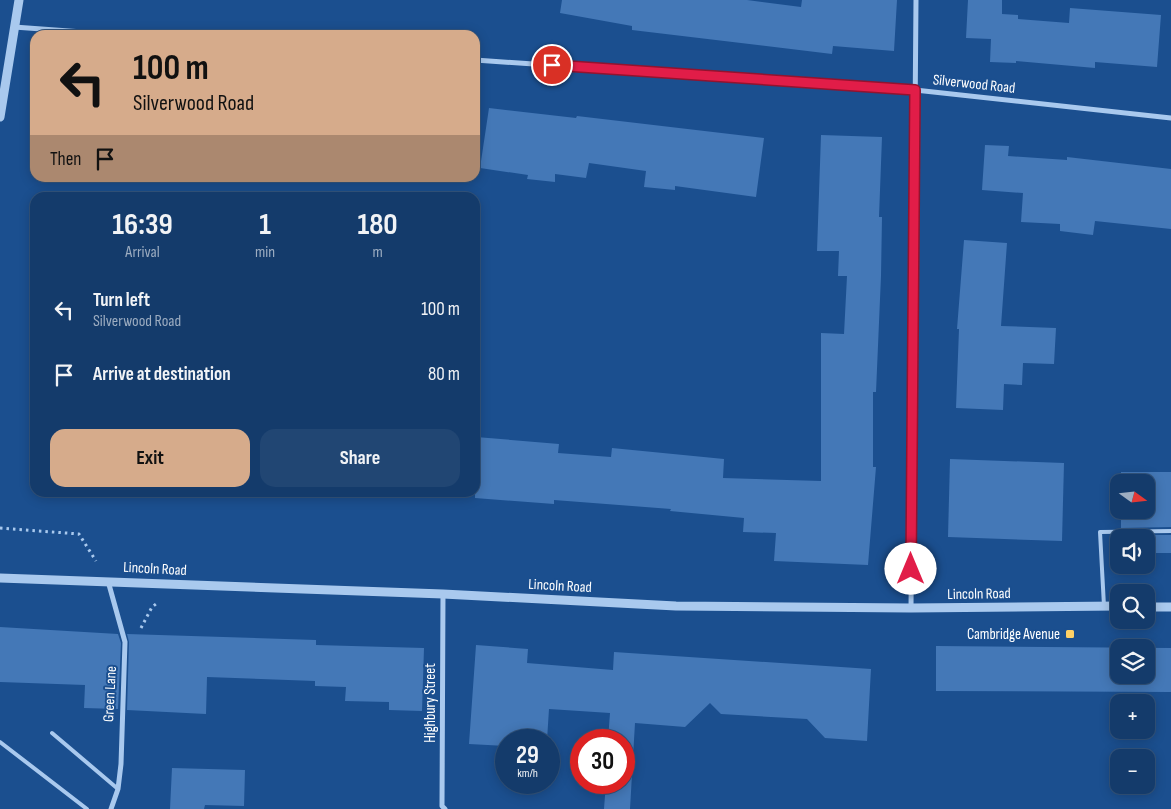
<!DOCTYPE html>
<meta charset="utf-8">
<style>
:root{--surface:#143b6b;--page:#214673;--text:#f1f3f6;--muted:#9dadc1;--line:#33557e;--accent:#d6ab8b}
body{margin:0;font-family:"Sofia Sans Condensed",sans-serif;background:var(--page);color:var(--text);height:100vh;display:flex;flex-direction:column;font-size:19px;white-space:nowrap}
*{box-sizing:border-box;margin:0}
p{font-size:16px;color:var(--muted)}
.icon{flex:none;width:28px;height:28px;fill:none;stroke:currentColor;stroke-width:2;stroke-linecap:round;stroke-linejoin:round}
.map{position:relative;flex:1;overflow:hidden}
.sheet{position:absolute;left:30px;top:192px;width:450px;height:305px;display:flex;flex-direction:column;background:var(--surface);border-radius:15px;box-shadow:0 2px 12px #0003,0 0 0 1px var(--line)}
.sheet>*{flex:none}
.banner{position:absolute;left:30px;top:30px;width:450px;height:152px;border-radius:15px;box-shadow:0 2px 12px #0003,0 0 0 1px var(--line);background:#d6ab8b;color:#111;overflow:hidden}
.needle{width:32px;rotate:105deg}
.tools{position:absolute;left:1110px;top:474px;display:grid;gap:10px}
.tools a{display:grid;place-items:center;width:45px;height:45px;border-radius:10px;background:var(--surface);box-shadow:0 2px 12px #0003,0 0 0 1px var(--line);font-size:25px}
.speed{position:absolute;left:495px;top:729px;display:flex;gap:10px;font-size:25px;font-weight:700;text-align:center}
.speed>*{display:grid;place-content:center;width:65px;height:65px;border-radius:50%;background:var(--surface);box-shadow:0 2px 12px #0003,0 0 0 1px var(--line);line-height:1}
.speed small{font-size:12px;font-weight:400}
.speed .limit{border:8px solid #d22;background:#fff;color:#111}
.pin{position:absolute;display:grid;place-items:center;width:42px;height:42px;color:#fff;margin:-21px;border:2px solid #fff;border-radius:50%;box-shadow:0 1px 5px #0007}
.me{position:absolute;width:55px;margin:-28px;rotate:0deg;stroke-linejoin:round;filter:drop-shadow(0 0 4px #0008)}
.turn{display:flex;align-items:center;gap:18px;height:105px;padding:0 20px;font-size:22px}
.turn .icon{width:65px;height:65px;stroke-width:2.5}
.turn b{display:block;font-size:35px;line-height:42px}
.then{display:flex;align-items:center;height:48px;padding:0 20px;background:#0003;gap:10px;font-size:19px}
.eta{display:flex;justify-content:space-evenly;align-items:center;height:85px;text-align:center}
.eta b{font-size:30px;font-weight:700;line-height:35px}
.primary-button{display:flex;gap:10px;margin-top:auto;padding:10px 20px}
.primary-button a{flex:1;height:58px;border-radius:15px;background:var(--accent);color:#111;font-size:20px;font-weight:700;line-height:58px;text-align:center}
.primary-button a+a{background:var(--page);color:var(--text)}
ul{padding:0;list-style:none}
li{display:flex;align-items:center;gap:15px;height:65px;padding:0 20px}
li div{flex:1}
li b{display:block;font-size:19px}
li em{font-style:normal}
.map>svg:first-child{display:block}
.building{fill:#4478b7;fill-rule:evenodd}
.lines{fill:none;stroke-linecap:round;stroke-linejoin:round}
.path{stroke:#a9c9ee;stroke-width:3;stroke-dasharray:2.5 4;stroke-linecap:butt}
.service{stroke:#a9c9ee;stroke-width:4}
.minor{stroke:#a9c9ee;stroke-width:5}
.tertiary{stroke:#a9c9ee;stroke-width:9}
.route-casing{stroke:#92132f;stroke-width:12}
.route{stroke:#e11d48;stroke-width:9}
.poi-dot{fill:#ffd166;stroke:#1b4f8f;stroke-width:2}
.labels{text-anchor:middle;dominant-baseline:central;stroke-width:4;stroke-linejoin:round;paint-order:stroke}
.street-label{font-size:15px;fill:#fff;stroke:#1b4f8f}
.poi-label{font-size:15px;fill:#fff;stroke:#1b4f8f;text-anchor:end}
</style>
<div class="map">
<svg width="1171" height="809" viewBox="0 0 1171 809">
<rect width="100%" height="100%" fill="#1b4f8f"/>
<g class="building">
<polygon points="562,0 747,0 801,7 802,0 897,0 894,51 833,46 832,54 632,30 632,26 560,13"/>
<polygon points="968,0 1002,0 1002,14 1018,15 1018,19 1069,23 1070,8 1161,15 1157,67 1095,62 1095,68 1016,61 1016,63 990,62 991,39 966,38"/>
<polygon points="489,108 576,118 577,116 764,138 756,197 675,186 675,190 644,187 646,171 589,163 586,178 555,174 555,182 527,179 528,175 480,168"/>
<polygon points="821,135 882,137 879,217 882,217 881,276 876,392 873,392 873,467 876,467 868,565 774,561 776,533 743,532 744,518 670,511 671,509 554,500 554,504 475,498 476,437 559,444 558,453 611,457 612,448 724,459 723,478 821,481 821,333 844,334 847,276 838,276 839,251 817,251"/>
<polygon points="985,145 1009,146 1008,156 1067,160 1067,157 1171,169 1171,229 1095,221 1093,235 1060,231 1060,224 1021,222 1023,193 982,190"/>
<polygon points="964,240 1007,243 1001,326 1056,328 1054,364 1023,363 1022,385 1004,384 1003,410 956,408 959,329 957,329"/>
<polygon points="950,459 1064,463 1062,541 948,537"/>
<polygon points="1121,472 1171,472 1171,527 1121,528 1121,510 1146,510 1146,482 1121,482"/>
<polygon points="1121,535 1171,535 1171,553 1146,553 1146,538 1121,538"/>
<polygon points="0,627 118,634 121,643 118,709 84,708 85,685 0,682"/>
<polygon points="127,634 316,640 316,645 424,648 422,711 389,710 389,702 345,701 346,687 315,686 315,681 207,677 206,714 127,710 129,642"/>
<polygon points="476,645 528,649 527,663 613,670 614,652 871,669 867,741 825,738 807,719 721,714 710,703 685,727 635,723 630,809 604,809 606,782 624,782 624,740 608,740 610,713 549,709 547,740 506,740 506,746 469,744"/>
<path d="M 936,646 L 1171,648 L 1171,692 L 936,691 ZM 1119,648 L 1146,648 L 1146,675 L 1119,675 Z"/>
<polygon points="172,768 245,770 244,806 205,805 204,809 170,809"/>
</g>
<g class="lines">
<g class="path">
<polyline points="0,528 79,534 96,561"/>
<polyline points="141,628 152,607 156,604"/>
</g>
<g class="service">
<polyline points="1104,606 1100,532 1171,531"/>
<polyline points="52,733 118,789"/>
<polyline points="0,742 87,809"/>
</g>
<g class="minor">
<polyline points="14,27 124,35"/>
<polyline points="475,60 915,90 1171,118"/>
<polyline points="108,581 125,642 121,764 118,789 111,809"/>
<polyline points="443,594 442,806 445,809"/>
<polyline points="911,608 916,0"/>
</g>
<g class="tertiary">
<polyline points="0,117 19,0"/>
<polyline points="0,578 443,594 676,606 911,608 1119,606"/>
<polyline points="1146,607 1171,607"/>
</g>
</g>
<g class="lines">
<defs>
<polyline id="route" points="552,65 915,90 911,569"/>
</defs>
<use href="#route" class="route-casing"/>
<use href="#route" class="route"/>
</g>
<rect class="poi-dot" x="1065" y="629" width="10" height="10" rx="2.5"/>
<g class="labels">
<g class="street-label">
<text transform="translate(974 84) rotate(6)">Silverwood Road</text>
<text transform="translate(155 569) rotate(3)">Lincoln Road</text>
<text transform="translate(560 586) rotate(3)">Lincoln Road</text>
<text transform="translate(979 594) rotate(-1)">Lincoln Road</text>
<text transform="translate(110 694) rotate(-87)">Green Lane</text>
<text transform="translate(430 703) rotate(-90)">Highbury Street</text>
</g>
<g class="poi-label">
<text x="1060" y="634">Cambridge Avenue</text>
</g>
</g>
</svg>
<div class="tools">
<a><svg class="needle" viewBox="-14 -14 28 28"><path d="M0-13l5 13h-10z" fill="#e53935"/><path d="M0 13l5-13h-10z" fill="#9dadc1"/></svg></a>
<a><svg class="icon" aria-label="sound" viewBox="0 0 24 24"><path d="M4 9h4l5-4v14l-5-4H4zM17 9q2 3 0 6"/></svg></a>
<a><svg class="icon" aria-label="search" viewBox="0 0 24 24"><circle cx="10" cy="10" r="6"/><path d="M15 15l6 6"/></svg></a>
<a><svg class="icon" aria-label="layers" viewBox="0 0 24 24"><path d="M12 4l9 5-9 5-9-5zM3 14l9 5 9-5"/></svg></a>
<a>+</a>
<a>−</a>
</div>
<div class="speed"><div>29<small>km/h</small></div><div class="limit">30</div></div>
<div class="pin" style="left:552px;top:65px;background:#d93025"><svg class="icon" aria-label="arrive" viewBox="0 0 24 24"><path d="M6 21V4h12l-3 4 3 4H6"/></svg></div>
<svg class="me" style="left:911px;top:569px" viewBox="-20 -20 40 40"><circle r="19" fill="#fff"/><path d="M0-13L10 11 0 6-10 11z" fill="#e11d48"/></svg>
<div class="banner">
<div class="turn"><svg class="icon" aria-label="left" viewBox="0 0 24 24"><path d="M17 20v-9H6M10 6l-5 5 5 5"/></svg><div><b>100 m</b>Silverwood Road</div></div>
<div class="then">Then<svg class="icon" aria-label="arrive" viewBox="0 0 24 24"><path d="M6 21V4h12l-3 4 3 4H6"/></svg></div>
</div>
<section class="sheet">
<div class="eta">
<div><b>16:39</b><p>Arrival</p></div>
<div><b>1</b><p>min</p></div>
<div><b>180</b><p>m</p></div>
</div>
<ul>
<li><svg class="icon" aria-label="left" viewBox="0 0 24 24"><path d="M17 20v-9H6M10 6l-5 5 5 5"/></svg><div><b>Turn left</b><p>Silverwood Road</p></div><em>100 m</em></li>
<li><svg class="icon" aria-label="arrive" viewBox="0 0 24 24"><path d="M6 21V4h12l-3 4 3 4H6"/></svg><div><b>Arrive at destination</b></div><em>80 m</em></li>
</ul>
<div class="primary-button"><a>Exit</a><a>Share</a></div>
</section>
</div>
